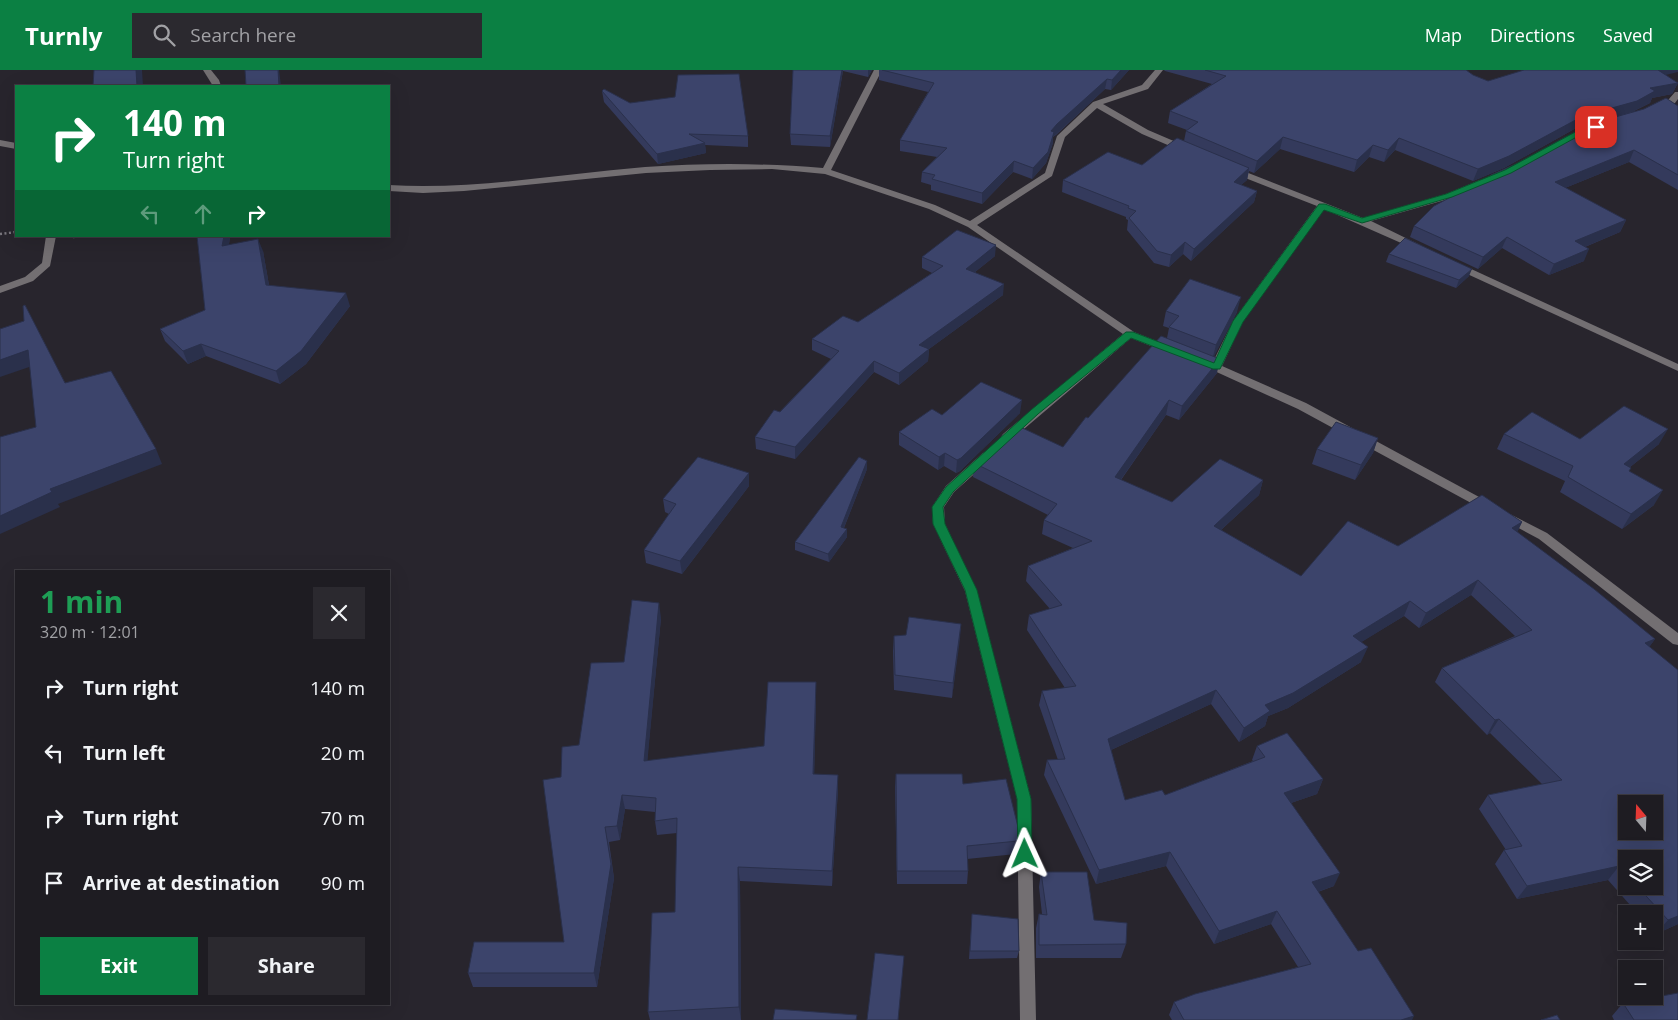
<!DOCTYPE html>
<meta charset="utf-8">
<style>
:root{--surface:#1e1c22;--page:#2b292f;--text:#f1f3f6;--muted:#a1a1a5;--line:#3c3a40;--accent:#0b8043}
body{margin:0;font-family:"Open Sans",sans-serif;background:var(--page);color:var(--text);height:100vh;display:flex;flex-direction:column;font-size:19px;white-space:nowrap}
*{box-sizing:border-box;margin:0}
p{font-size:16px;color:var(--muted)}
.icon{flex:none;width:28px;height:28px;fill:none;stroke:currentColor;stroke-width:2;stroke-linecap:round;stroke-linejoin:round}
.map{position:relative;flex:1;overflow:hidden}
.details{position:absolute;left:15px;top:500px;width:375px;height:435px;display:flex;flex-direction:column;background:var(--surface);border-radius:0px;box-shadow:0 5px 20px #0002,0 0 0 1px var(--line)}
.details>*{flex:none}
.top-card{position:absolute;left:15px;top:15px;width:375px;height:152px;border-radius:0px;box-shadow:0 5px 20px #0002,0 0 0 1px var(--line);background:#0b8043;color:#fff;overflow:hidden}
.needle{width:32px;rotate:341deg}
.tools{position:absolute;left:1618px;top:725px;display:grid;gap:10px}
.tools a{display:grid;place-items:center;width:45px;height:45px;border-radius:0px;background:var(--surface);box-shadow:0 5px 20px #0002,0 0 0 1px var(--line);font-size:25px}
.pin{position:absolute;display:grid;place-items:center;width:42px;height:42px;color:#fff;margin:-21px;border-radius:10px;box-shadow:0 2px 8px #0006}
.me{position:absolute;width:55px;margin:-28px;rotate:359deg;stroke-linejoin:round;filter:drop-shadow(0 0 4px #0008)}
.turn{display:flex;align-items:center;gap:18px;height:105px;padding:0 25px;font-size:22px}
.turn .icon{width:65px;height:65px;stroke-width:2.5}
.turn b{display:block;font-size:35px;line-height:42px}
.lanes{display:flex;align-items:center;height:48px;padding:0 25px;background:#0003;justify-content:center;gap:25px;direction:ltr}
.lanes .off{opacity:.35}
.round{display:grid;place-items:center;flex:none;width:52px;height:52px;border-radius:0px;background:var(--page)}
.headline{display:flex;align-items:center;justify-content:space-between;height:85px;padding:0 25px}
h1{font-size:30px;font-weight:700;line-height:38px;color:#1e9e55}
.action{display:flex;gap:10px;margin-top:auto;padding:10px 25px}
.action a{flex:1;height:58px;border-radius:0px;background:var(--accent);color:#fff;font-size:20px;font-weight:700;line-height:58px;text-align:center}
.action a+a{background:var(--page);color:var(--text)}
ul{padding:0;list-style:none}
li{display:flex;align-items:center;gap:15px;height:65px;padding:0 25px}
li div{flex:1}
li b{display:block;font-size:19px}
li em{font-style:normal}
header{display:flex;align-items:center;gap:30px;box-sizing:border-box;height:70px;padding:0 25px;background:var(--accent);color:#fff}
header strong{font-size:24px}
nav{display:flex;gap:28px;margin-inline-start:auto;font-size:18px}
.search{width:350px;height:45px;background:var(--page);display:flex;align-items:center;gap:12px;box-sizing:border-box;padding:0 18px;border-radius:0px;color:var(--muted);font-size:19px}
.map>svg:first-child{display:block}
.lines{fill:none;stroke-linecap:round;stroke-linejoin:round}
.path{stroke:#7a777e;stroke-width:2.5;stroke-dasharray:2 2.5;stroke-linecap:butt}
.minor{fill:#736f72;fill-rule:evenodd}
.wall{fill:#343a5c;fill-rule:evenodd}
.shaded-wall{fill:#2a304b}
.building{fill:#3c446b;stroke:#2a304b;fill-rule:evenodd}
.route{fill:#0b8043;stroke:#07532c}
</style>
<header>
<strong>Turnly</strong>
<div class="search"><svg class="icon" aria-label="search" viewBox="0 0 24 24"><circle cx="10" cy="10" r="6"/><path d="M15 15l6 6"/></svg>Search here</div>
<nav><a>Map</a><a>Directions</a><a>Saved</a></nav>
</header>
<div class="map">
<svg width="1678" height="950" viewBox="0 0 1678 950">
<rect width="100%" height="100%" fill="#28252d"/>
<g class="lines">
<g class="path">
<polyline points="0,164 16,162"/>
<polyline points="73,167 83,166"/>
</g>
<g class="minor">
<polygon points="203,0 211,0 219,10 221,16 213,16"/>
<path d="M 874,0 L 882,0 L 831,100 L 935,135 L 970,151 L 1045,103 L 1057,66 L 1093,32 L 1142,15 L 1155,0 L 1163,0 L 1148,19 L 1103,34 L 1148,60 L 1190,78 L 1190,82 L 1184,82 L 1142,64 L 1097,38 L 1065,67 L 1052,106 L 977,155 L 1134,262 L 1174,278 L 1175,280 L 1174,282 L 1166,282 L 1131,268 L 1011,370 L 1003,370 L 1001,367 L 1003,364 L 1123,264 L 968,157 L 929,139 L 825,104 L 772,99 L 710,100 L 646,103 L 464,121 L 423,123 L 389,121 L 389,115 C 475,120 560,104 645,97 C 705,93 764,93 823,98 Z"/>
<polygon points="1675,22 1678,22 1678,29 1675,33 1656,39 1652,36 1669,29"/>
<polygon points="0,70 16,73 16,79 0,76"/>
<polygon points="1233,97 1363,148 1446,124 1480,110 1486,110 1486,114 1452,128 1371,151 1420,175 1422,177 1417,180 1324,139 1243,251 1222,296 1306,333 1492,434 1494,437 1492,440 1484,440 1298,339 1199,294 1198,292 1203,289 1213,292 1233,251 1317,136 1230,102 1228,100"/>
<polygon points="46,166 56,166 50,196 33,211 0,223 0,216 25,207 42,193"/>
<polygon points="1456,192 1678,294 1678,301 1452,197 1451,195"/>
<polygon points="987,382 991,383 993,386 991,389 954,422 944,437 945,454 977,521 1031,729 1036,950 1020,950 1017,729 965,521 933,454 932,437 946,416 983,383"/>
<polygon points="1506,442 1547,463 1678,563 1678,575 1673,574 1539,469 1502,449 1500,446 1502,443"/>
</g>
</g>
<g class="wall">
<polygon points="793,0 872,0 868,7 843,1 830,77 791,75 790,64"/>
<polygon points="879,0 1129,0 1111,20 1105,19 1056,65 1053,67 1053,73 1046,93 1032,109 1013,102 982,134 931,120 931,115 921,112 922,102 937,87 900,81 900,70 928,22 879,10"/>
<polygon points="1164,0 1466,0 1473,5 1488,11 1665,5 1678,13 1672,24 1652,28 1650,33 1632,42 1678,36 1678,120 1629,92 1565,118 1626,150 1620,162 1585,177 1584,191 1549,205 1502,178 1478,199 1410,167 1414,156 1490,106 1491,105 1516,94 1590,54 1578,57 1504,98 1473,111 1395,80 1384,92 1369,87 1354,102 1280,79 1254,103 1249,101 1247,110 1241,115 1257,121 1254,132 1191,191 1183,184 1169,197 1154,193 1127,160 1128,150 1126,149 1126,147 1062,122 1063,110 1142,95 1184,71 1186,61 1187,60 1168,53 1170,41 1212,14 1165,1"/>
<polygon points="602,21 630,33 748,66 748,77 705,75 706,83 658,94 604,32"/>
<polygon points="197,166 230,166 229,175 263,181 269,215 350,236 306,294 280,314 206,286 188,294 165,271 160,259 205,240"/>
<polygon points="1389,184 1469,206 1456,218 1386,192"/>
<polygon points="995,186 975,202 1003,225 929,279 928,291 899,315 874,302 795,389 756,379 755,367 831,289 812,280 812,269 858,252 932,203 922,198 922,187"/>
<path d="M 1166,241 L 1237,242 L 1214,286 L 1217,303 L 1179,350 L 1166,345 L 1121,410 L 1172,432 L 1263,410 L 1259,425 L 1221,460 L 1301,506 L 1398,476 L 1522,452 L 1517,462 L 1655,569 L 1649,577 L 1678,854 L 1656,864 L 1654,861 L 1654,844 L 1638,844 L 1608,810 L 1517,829 L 1495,794 L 1504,780 L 1506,780 L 1479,739 L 1488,725 L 1542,714 L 1490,663 L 1487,665 L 1435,612 L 1442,598 L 1515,566 L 1471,525 L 1419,558 L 1404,546 L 1361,572 L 1361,592 L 1288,638 L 1268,646 L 1265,656 L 1239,672 L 1211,634 L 1111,680 L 1125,730 L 1165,725 L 1253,691 L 1252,690 L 1257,676 L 1323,709 L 1317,724 L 1291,733 L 1334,816 L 1318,822 L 1401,950 L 1172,950 L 1169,945 L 1174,932 L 1298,897 L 1271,854 L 1214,874 L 1166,796 L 1096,814 L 1044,705 L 1047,690 L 1058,690 L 1039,635 L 1042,621 L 1065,618 L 1027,560 L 1029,545 L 1050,539 L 1026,511 L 1028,496 L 1073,478 L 1042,464 L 1044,450 L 1048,445 L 973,407 L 974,393 L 1063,377 L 1088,348 L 1167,268 L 1169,258 L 1163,256 ZM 1626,789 L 1654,816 L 1626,816 Z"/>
<polygon points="1020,343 960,401 956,403 944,396 938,400 899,375 899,362 942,345"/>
<polygon points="1504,364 1659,374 1630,397 1629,401 1654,435 1622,459 1560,422 1565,411 1497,379"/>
<polygon points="1378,368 1373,383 1355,410 1312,394 1317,379"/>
<polygon points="867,399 844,458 847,467 829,492 795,480 795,472"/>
<polygon points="749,416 682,504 646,493 644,480 669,444 665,442 663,429"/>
<polygon points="661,548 647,691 764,676 816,627 814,704 838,719 832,816 740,811 741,950 650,950 648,942 675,842 677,763 657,765 655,751 655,742 625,739 620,770 609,772 614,808 597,917 473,917 468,903 564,872 561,707 624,592"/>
<polygon points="961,554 952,628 894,620 893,581 894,566 906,565"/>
<polygon points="896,704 963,714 1018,771 1016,784 967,789 968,801 967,814 897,814 895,717"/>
<polygon points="1041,802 1094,850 1126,874 1121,888 1036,888 1036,858 1039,844 1042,844 1039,817"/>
<polygon points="972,844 1019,881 1017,888 969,889"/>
<polygon points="1623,933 1678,950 1614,950 1612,946"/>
</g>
<g class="shaded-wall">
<polygon points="136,0 142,0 143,16 137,16"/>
<polygon points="278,0 279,0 281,16 279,16"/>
<polygon points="842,0 843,0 830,77 830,66"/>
<polygon points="868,0 872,0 868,7"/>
<polygon points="1121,0 1129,0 1111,20 1112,10"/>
<polygon points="1653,0 1678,0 1678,2 1649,9"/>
<polygon points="1107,9 1105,19 1053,67 1053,73 1046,93 1032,109 1033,98 1051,61 1057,54"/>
<polygon points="1678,13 1672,24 1652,28 1650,33 1632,42 1578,57 1504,98 1473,111 1478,99 1583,46 1650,18"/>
<polygon points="1283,67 1280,79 1254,103 1257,91"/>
<polygon points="1399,68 1395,80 1384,92 1388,80"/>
<polygon points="705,73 706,83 658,94 657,84"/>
<polygon points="1373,75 1369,87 1354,102 1357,90"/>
<polygon points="1634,80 1629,92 1550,124 1555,112"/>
<polygon points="1014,91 1013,102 982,134 982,123"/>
<polygon points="1249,98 1247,110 1231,124 1234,112"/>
<polygon points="1257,121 1254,132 1191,191 1194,179"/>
<polygon points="1626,150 1620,162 1570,183 1575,171"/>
<polygon points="224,166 230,166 227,188 222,176"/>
<polygon points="1507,167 1502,178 1478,199 1483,187"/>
<polygon points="258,169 263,181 271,227 266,215"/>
<polygon points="1185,172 1183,184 1169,197 1171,185"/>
<polygon points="996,175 995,186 965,210 966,199"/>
<polygon points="1589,179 1584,191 1549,205 1554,194"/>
<polygon points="1472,199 1469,206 1456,218 1459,210"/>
<polygon points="1004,214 1003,225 929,279 928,291 899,315 899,303 919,275"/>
<polygon points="346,223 350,236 306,294 280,314 276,301"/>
<polygon points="1241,227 1237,242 1212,290 1216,275"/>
<polygon points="201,274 206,286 188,294 183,281"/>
<polygon points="28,280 35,295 0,307 0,290"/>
<polygon points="1220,289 1217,303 1179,350 1182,336"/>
<polygon points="874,291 874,302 795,389 795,377"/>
<polygon points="1022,330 1020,343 960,401 956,403 957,390"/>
<polygon points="1169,330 1166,345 1112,422 1115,407"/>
<polygon points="1668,359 1659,374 1615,409 1624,394"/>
<polygon points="1378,368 1373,383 1355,410 1361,395"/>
<polygon points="156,379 162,394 58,434 60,437 0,464 0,446 50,419"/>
<polygon points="945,383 944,396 938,400 939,387"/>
<polygon points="867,391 867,399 841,465 841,457"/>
<polygon points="749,403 749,416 682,504 680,491"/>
<polygon points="1263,410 1259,425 1210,470 1214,456"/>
<polygon points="1663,420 1654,435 1622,459 1631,444"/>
<polygon points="1522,452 1515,467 1512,458"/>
<polygon points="847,459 847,467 829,492 828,484"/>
<polygon points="1478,510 1471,525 1419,558 1426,543"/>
<polygon points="1410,531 1404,546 1347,581 1353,566"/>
<polygon points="659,533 661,548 646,706 644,691"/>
<polygon points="961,554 960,569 952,628 953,613"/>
<polygon points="1655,569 1645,583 1645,573"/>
<polygon points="1368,577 1361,592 1288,638 1268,646 1265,656 1239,672 1244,658 1265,635"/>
<polygon points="816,612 816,627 814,718 813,704"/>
<polygon points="1216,620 1211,634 1104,683 1108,669"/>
<polygon points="1499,649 1490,663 1487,665 1495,650"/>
<polygon points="838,705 838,719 832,816 832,801"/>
<polygon points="1323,709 1317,724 1279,737 1284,723"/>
<polygon points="622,725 625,739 620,770 617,756"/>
<polygon points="605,757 614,808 597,917 594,903"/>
<polygon points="1170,782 1166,796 1096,814 1099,800"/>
<polygon points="1619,796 1608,810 1517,829 1527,816"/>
<polygon points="738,797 740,811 741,950 739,937"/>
<polygon points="1340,803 1334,816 1305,826 1312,812"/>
<polygon points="1277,841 1271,854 1214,874 1219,861"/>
<polygon points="1678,846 1678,854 1656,864 1668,850"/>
<polygon points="1414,946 1412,950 1401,950"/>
</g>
<g class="building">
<polygon points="94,0 136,0 137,16 93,16"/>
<polygon points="245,0 278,0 279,16 246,16"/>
<polygon points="793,0 842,0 830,66 790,64"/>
<polygon points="882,0 1121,0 1112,10 1107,9 1057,54 1051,61 1054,62 1048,82 1033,98 1014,91 982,123 932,109 935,105 922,102 947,78 900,70 934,13"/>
<polygon points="1205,0 1466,0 1473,5 1488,11 1524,0 1658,0 1678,13 1650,18 1655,21 1637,31 1583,46 1509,86 1478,99 1399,68 1388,80 1373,75 1357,90 1283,67 1257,91 1186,61 1198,52 1170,41 1226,6"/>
<polygon points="739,4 748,66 689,64 705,73 657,84 602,21 604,19 630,33 675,27 678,5"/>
<polygon points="1666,28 1678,36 1678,105 1634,80 1555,112 1626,150 1575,171 1589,179 1554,194 1507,167 1483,187 1414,156 1434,136 1492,105 1491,105 1516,94 1590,54 1644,39"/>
<polygon points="1177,68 1249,98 1234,112 1257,121 1194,179 1185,172 1171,185 1157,181 1129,148 1136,141 1128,138 1129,136 1063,110 1108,82 1142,95"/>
<polygon points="957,160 996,175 966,199 1004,214 919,275 929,279 899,303 874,291 795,377 755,367 774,340 780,342 839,281 812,269 843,246 858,252 943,196 922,187"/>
<polygon points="197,166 224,166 222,176 258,169 266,215 346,223 301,281 276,301 201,274 183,281 160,259 205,240"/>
<polygon points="1405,168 1472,199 1459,210 1389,184"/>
<polygon points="1190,209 1241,227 1216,275 1169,257 1179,246 1166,241"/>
<polygon points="25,235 65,313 111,301 156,379 50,419 52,422 0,446 0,367 36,357 28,280 0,290 0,259 24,251 23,236"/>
<path d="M 1161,266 L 1220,289 L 1182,336 L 1169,330 L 1115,407 L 1172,432 L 1220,389 L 1263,410 L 1214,456 L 1301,506 L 1348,451 L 1398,476 L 1482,425 L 1522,452 L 1512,458 L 1594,519 L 1655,569 L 1645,573 L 1678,600 L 1678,846 L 1668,850 L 1637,816 L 1654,816 L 1654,789 L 1626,789 L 1626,805 L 1619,796 L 1527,816 L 1504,780 L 1522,776 L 1488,725 L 1562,710 L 1499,649 L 1495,650 L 1442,598 L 1532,560 L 1478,510 L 1426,543 L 1410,531 L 1353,566 L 1368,577 L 1293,623 L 1265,635 L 1270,641 L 1244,658 L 1216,620 L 1108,669 L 1125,730 L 1162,720 L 1165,725 L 1265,687 L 1257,676 L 1287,663 L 1323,709 L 1284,723 L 1340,803 L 1312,812 L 1358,881 L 1371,878 L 1414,946 L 1401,950 L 1184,950 L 1174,932 L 1195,924 L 1311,894 L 1277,841 L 1219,861 L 1170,782 L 1099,800 L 1047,690 L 1065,689 L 1042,621 L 1076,616 L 1029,545 L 1062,535 L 1028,496 L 1092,471 L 1044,450 L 1057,434 L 974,393 L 1016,355 L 1063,377 L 1086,347 L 1088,348 ZM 1626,734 L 1654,734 L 1654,761 L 1626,761 Z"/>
<polygon points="981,312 1022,330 961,388 957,390 945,383 939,387 899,362 932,339 942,345"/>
<polygon points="1624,336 1668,359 1624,394 1631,398 1629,401 1663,420 1631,444 1568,407 1573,396 1504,364 1532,342 1580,369"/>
<polygon points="1336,352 1378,368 1361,395 1317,379"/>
<polygon points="698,387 749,403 680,491 644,480 676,434 663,429"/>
<polygon points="859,387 867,391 841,457 847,459 828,484 795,472"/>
<polygon points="632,530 659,533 644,691 764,676 768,612 816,612 813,704 838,705 832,801 738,797 739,937 648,942 652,843 675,842 677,748 655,751 656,728 622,725 617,756 605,757 611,794 594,903 468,903 474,872 564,872 543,710 561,707 562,677 579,675 591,593 624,592"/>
<polygon points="909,547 961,554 953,613 895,605 894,566 906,565"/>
<polygon points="896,704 962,704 963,714 1006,709 1018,757 1018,771 967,776 968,801 897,801"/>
<polygon points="1041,802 1087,802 1094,850 1127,853 1126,874 1039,875 1039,844 1047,845"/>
<polygon points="972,844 1018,849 1019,881 970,881"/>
<polygon points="875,883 904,886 898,950 867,950"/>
<polygon points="1678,923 1678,950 1634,950 1623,933"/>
<polygon points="775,939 857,945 856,950 773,950"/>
<polygon points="1557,945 1560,950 1541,950"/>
</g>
<polygon class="route" points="1596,54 1599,55 1599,58 1584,63 1511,103 1452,127 1362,153 1324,140 1243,252 1220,299 1213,299 1131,268 1038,344 953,422 943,437 945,454 977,520 1031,729 1032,784 1030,788 1025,790 1020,788 1018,784 1017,729 965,520 933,454 932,437 946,417 1031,340 1126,262 1133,262 1214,293 1233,251 1319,134 1325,134 1362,148 1446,124 1505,100 1579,60"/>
</svg>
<div class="tools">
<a><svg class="needle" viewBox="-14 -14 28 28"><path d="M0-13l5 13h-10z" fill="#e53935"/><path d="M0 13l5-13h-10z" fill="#a1a1a5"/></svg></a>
<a><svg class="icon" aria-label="layers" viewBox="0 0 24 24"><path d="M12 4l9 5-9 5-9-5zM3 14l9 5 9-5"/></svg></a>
<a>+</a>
<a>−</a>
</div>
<div class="pin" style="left:1596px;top:57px;background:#d93025"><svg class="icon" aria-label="arrive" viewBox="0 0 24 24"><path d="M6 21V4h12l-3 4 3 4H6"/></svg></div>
<svg class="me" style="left:1025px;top:784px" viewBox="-20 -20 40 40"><path d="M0-17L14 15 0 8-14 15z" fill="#0b8043" stroke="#fff" stroke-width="4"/></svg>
<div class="top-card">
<div class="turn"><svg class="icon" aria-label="right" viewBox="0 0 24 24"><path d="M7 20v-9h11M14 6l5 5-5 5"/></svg><div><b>140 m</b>Turn right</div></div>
<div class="lanes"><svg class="icon off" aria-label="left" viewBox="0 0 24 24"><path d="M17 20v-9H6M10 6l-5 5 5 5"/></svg><svg class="icon off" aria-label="ahead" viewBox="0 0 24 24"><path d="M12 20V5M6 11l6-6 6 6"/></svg><svg class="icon" aria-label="right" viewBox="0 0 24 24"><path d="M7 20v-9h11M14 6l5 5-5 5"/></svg></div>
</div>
<section class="details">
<div class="headline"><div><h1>1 min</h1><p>320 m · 12:01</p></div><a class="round"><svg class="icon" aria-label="close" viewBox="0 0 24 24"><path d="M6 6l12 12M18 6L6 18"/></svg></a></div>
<ul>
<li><svg class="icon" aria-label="right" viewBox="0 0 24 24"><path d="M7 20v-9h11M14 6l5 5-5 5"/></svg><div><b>Turn right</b></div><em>140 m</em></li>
<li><svg class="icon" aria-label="left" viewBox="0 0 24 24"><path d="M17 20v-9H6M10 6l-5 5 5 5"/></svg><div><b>Turn left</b></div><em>20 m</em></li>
<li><svg class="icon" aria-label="right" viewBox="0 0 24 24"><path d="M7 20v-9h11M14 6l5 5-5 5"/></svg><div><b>Turn right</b></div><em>70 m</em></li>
<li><svg class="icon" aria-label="arrive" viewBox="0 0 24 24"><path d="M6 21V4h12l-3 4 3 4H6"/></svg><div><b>Arrive at destination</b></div><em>90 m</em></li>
</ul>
<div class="action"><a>Exit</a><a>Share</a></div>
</section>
</div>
